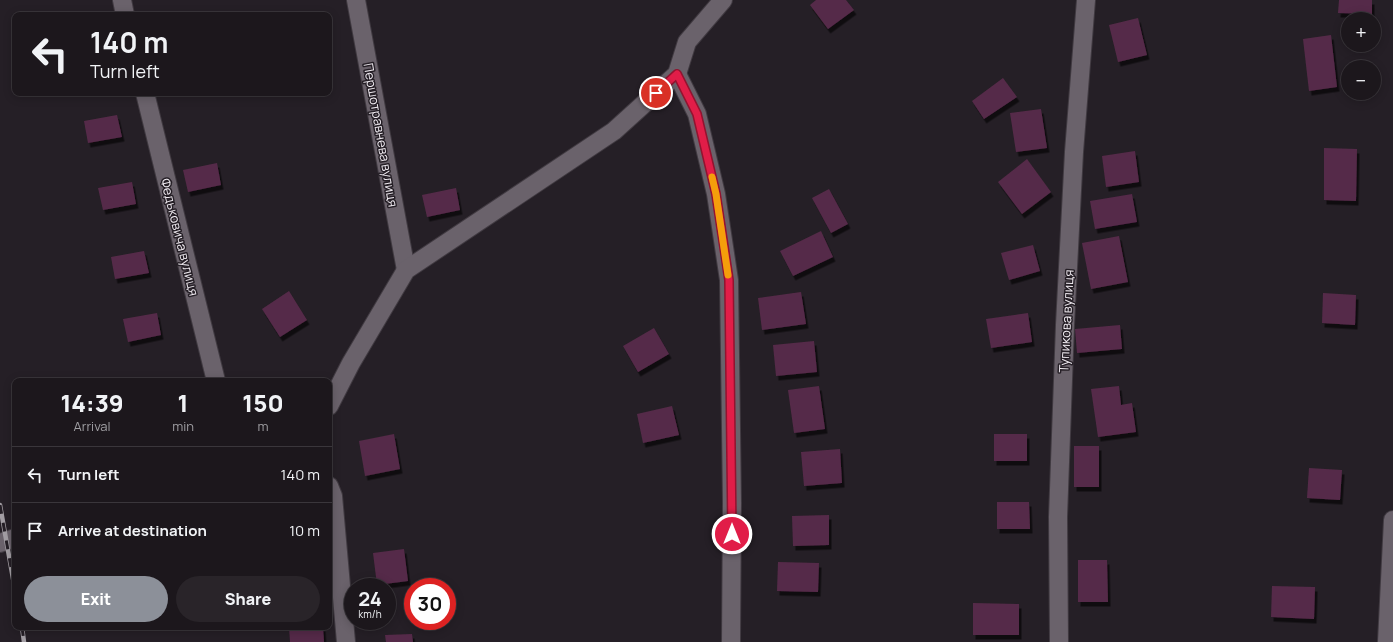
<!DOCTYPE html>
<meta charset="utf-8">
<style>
:root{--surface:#1c171c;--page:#292429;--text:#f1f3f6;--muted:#a09fa3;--line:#3a363b;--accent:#8c9099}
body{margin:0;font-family:Manrope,sans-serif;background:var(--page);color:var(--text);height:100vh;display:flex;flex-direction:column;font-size:15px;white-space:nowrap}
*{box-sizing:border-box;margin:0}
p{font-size:13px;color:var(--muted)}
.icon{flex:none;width:22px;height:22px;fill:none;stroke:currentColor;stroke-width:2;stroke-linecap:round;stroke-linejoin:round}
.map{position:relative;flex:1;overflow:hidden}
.panel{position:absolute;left:12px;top:378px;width:320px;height:252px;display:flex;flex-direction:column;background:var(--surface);border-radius:8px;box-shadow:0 2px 10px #0003,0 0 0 1px var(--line)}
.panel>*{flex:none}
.guide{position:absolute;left:12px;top:12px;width:320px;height:84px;border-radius:8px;box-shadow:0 2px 10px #0003,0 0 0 1px var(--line);background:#1c171c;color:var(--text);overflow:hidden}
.controls{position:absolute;left:1341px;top:12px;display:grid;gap:8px}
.controls a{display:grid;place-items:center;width:40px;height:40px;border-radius:50%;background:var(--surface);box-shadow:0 2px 10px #0003,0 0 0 1px var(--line);font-size:20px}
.speed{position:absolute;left:344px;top:578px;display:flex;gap:8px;font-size:20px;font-weight:700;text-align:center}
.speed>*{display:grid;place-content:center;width:52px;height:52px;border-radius:50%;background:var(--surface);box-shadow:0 2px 10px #0003,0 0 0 1px var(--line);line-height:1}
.speed small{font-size:10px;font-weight:400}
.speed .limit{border:6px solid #d22;background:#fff;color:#111}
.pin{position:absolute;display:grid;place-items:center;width:34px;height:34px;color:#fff;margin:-17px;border:2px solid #fff;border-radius:50%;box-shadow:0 1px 4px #0007}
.me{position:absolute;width:44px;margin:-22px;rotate:0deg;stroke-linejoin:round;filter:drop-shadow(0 0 3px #0008)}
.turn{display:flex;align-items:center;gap:14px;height:84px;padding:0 12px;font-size:18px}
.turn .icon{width:52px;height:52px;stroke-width:2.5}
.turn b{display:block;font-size:28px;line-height:34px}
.eta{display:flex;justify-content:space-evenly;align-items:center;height:68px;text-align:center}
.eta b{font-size:24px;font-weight:800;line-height:28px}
.action{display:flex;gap:8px;margin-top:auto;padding:8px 12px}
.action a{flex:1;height:46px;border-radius:24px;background:var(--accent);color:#fff;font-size:16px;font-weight:800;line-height:46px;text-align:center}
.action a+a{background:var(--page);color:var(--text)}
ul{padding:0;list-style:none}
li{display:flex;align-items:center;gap:12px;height:56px;padding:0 12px;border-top:1px solid var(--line)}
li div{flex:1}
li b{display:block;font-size:15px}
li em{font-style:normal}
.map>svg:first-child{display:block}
.building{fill:#552a48;filter:url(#shadow)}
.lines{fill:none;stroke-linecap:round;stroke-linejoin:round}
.street-casing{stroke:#403a41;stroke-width:20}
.street{stroke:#6a626b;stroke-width:18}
.rail-casing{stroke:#a39ea4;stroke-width:4.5}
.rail{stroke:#251f26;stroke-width:3;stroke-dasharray:9;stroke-linecap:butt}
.route-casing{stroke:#92132f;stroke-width:10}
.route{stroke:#e11d48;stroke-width:7}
.slow{stroke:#f59e0b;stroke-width:7}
.labels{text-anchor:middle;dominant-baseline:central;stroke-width:3;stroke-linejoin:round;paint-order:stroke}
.street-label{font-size:13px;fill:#f2edf3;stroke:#251f26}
</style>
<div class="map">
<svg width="1393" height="642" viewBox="0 0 1393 642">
<defs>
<filter id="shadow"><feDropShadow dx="2.5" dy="4.5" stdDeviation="0" flood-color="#0009"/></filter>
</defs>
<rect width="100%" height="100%" fill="#251f26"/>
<g class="building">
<polygon points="816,0 846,0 854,10 828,29 810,5"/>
<polygon points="1339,0 1372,0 1372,14 1338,13"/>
<polygon points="1138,18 1147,55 1118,62 1109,25"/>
<polygon points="1331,35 1337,87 1309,91 1303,39"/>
<polygon points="1003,78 1017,97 984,119 972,101"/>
<polygon points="1041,109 1047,148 1016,152 1010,113"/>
<polygon points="117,115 122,137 88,143 84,121"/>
<polygon points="1324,148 1357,149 1356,201 1324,200"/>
<polygon points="1135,151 1139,182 1106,187 1102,156"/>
<polygon points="1027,159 1051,192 1022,214 998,182"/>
<polygon points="217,163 221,185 188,192 183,170"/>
<polygon points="132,182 136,204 103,210 98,188"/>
<polygon points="456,188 460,210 427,217 422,195"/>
<polygon points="829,189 848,224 831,233 812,198"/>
<polygon points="1132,194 1137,222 1095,229 1090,201"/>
<polygon points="821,231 833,257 793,276 780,251"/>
<polygon points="1119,236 1128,282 1091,289 1082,243"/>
<polygon points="1033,245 1040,271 1009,280 1001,253"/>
<polygon points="144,251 149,273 115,279 111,257"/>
<polygon points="289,291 307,320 280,337 262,309"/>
<polygon points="801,292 806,324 762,330 758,298"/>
<polygon points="1323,293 1356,295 1355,325 1322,323"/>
<polygon points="157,313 161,335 128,342 123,319"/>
<polygon points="1028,313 1032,342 991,348 986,319"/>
<polygon points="1120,325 1122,349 1077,353 1075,329"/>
<polygon points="654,328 669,354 638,372 623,346"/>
<polygon points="814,341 817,372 776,376 773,345"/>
<polygon points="167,378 168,381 155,381 155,380"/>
<polygon points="819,386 825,429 794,433 788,390"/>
<polygon points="1119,386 1121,405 1132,403 1136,432 1098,437 1091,389"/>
<polygon points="672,406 679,435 643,443 637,414"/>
<polygon points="394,434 400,469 365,476 359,441"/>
<rect x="994" y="434" width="33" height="27"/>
<rect x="1074" y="446" width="25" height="41"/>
<polygon points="840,449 842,483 804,486 801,452"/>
<polygon points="1309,468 1342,470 1340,500 1307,498"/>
<polygon points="997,502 1029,502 1030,529 997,529"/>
<polygon points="829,515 829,545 793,546 792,516"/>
<polygon points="404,549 408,581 377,585 373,553"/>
<polygon points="1078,560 1107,560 1108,602 1078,602"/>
<polygon points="778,562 819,563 818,592 777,591"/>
<polygon points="1272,586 1315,587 1314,619 1271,617"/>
<polygon points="973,603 1019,604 1019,635 973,635"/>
<polygon points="289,627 323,627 324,642 290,642"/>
<polygon points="412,634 413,642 386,642 385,635"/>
</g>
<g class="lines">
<defs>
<g id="street">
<polyline points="122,0 125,15"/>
<polyline points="356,0 406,270"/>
<polyline points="677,74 697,114 716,194 729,280 732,503 731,642"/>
<polyline points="145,93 216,381"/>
<polyline points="329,406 351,363 406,270 614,131 677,74 687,42 723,0"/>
<polyline points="329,486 333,496 346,642"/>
<polyline points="0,543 15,538"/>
<polyline points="1059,642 1058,517 1065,325 1074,152 1086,0"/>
<polyline points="1387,642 1393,520"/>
</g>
</defs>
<use href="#street" class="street-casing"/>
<use href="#street" class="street"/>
<defs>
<g id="rail">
<polyline points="0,505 15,590"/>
<polyline points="22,627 24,642"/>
</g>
</defs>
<use href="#rail" class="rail-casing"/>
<use href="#rail" class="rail"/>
</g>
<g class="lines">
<defs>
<polyline id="route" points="656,93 677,74 697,114 716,194 729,280 732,534"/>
</defs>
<use href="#route" class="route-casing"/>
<use href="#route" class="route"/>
<polyline class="slow" points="712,177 716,194 728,275"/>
</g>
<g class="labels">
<g class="street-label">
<text transform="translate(381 135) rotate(80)">Першотравнева вулиця</text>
<text transform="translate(180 237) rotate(76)">Федьковича вулиця</text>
<text transform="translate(1066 321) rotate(-87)">Тупикова вулиця</text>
</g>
</g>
</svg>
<div class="controls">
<a>+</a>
<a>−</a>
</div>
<div class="speed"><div>24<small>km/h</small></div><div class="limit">30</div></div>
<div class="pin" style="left:656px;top:93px;background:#d93025"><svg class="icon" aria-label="arrive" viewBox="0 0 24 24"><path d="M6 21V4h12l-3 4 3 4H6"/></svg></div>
<svg class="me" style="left:732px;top:534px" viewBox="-20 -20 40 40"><circle r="17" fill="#e11d48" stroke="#fff" stroke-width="3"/><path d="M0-11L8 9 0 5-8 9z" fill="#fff"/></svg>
<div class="guide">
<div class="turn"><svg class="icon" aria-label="left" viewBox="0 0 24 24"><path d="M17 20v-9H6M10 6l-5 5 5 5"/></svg><div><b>140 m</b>Turn left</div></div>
</div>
<section class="panel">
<div class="eta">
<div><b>14:39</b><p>Arrival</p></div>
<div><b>1</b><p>min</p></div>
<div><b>150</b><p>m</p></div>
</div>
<ul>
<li><svg class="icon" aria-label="left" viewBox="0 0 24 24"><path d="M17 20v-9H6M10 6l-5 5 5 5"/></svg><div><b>Turn left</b></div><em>140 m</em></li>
<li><svg class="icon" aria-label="arrive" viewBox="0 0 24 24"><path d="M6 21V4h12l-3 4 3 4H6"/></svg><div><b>Arrive at destination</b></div><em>10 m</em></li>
</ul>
<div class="action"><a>Exit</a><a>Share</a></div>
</section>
</div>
